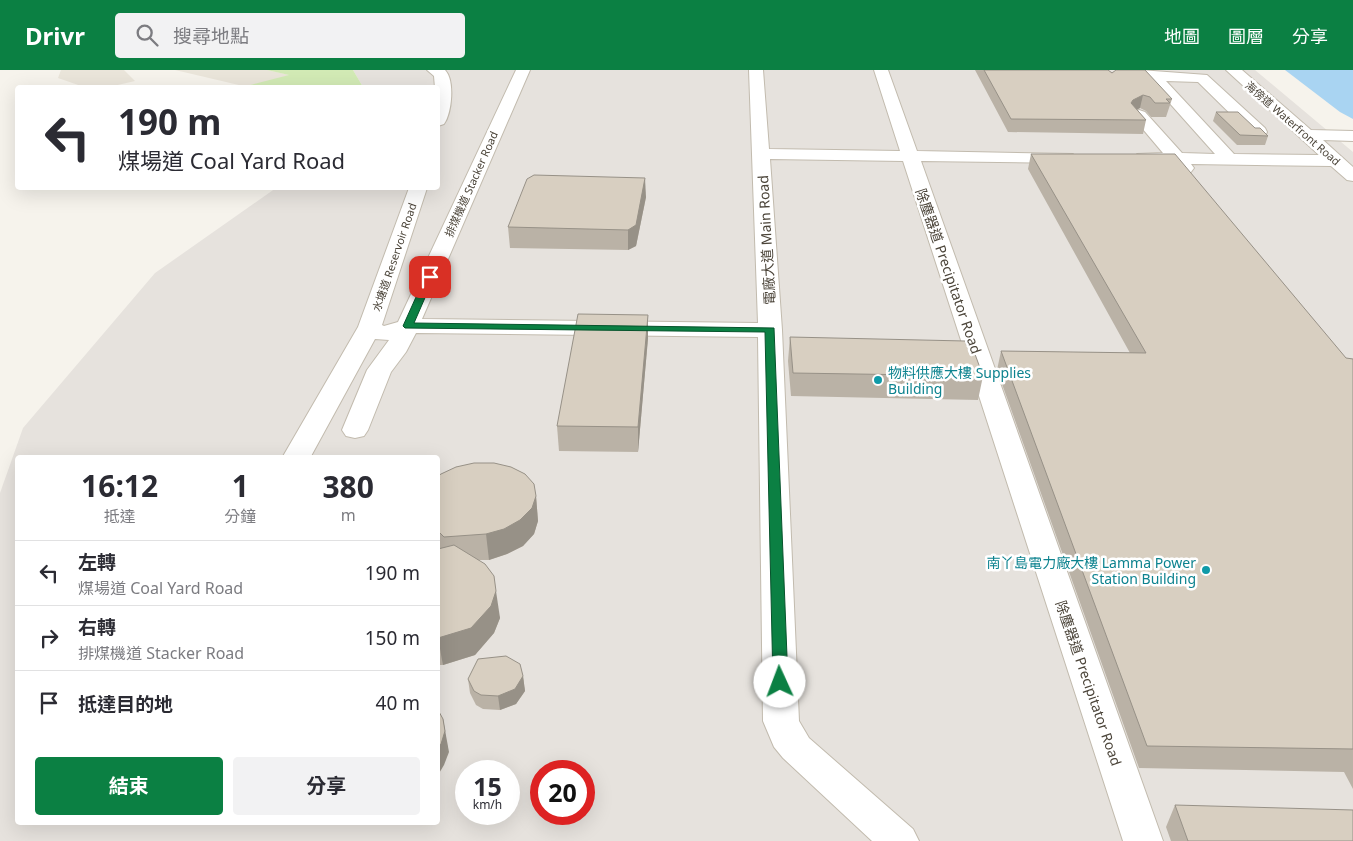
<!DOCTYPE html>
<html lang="zh-TW">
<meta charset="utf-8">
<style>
:root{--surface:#fff;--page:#f2f2f3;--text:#2b2b33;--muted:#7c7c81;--line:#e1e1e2;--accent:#0b8043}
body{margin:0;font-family:"Noto Sans","Noto Sans TC",sans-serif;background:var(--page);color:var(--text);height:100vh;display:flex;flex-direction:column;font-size:19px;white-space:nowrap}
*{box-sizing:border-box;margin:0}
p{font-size:16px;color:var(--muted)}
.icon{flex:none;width:28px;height:28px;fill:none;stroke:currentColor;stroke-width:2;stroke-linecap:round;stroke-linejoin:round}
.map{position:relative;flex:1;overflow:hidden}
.drawer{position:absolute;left:15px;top:385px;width:425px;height:370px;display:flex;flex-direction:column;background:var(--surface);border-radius:5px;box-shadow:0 5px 20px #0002}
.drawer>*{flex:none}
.hud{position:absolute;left:15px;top:15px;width:425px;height:105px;border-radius:5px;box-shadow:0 5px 20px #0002;background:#fff;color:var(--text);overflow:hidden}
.speed{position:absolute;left:455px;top:690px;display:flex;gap:10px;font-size:25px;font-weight:700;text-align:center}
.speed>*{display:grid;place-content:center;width:65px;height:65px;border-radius:50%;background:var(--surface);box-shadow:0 5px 20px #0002;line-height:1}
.speed small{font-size:12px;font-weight:400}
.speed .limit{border:8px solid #d22;background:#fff;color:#111}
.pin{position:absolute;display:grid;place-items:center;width:42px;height:42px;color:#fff;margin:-21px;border-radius:10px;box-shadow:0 2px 8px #0006}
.me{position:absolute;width:55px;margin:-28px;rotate:358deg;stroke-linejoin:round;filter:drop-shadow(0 0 4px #0008)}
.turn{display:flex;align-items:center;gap:18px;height:105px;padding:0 20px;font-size:22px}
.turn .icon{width:65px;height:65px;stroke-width:2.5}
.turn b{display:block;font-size:35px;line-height:42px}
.eta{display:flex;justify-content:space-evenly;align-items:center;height:85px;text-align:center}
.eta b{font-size:30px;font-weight:700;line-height:35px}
.button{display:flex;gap:10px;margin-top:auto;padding:10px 20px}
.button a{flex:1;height:58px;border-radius:5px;background:var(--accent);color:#fff;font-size:20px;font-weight:700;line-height:58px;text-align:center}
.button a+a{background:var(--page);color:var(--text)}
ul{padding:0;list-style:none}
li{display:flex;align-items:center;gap:15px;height:65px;padding:0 20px;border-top:1px solid var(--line)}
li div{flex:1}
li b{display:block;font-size:19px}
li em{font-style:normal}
header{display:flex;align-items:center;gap:30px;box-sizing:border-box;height:70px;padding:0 25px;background:var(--accent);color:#fff}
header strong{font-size:24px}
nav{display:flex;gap:28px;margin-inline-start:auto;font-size:18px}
.search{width:350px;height:45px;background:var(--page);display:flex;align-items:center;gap:12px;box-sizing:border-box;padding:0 18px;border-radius:5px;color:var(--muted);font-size:19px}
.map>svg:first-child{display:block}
.residential{fill:#eae5da}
.industrial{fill:#e6e2dd;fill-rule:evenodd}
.green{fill:#d2eab5}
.water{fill:#a9d4f2}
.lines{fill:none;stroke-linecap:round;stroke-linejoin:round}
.minor-casing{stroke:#c2bbae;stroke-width:2}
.minor{fill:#fff;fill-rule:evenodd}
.wall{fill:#bab2a6}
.shaded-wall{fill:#979187}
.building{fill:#d8cfc1;stroke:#979187}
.route{fill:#0b8043;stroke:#07532c}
.culture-dot{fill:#0f9aa8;stroke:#fff;stroke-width:2}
.labels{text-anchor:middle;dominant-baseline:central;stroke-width:5;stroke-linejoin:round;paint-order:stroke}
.far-street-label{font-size:11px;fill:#4b4439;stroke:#fff}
.street-label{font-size:14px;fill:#4b4439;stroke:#fff}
.culture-label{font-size:14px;fill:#0d838f;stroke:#fff;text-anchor:start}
</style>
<header>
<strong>Drivr</strong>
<div class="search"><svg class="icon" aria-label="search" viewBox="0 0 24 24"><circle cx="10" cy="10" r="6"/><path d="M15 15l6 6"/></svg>搜尋地點</div>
<nav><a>地圖</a><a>圖層</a><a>分享</a></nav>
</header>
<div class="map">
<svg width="1353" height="771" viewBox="0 0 1353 771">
<rect width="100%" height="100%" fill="#f6f3ec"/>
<g class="residential">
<polygon points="61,0 124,0 135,11 109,17 84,17 58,8"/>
<polygon points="175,0 267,0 290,5 268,12 243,16"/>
</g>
<path class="industrial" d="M 353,0 L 1255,0 L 1353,82 L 1353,771 L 0,771 L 0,423 L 23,358 L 155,203 L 276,118 L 438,118 L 438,18 L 363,17 ZM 18,388 L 438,388 L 438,752 L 18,752 ZM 466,701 L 509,701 L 509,744 L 466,744 ZM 541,701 L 584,701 L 584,744 L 541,744 Z"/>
<polygon class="green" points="267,0 353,0 363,17 242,17 289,5"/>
<polygon class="water" points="1285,0 1353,0 1353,49 1340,42"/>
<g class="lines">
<defs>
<g id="minor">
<path d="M 427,0 L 445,0 C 455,10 452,43 444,54 L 438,56 L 438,18 L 435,18 L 434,6 Z"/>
<polygon points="516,0 530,0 422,249 758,253 749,0 763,0 769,79 900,81 874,0 888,0 917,81 1073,84 1076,88 1073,92 1067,93 921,91 1163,771 1123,771 903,91 770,89 782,260 799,651 809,668 913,759 919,771 872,771 783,688 774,677 763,651 758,267 416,263 406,282 391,302 368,360 364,366 355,368 346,366 342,360 367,300 389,270 375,269 310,388 282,388 358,257 409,118 427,118 382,255 384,256 398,252"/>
<path d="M 1140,0 L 1207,5 L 1265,58 L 1267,62 L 1265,66 L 1253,66 L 1198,12 L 1166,11 L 1234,84 L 1319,85 L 1226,0 L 1242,0 L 1311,60 L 1353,61 L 1353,71 L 1323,70 L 1353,97 L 1353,111 L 1347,110 L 1331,96 L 1191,94 L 1194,98 L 1191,102 C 1181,104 1178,101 1172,94 L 1137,92 L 1134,88 L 1137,84 L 1163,83 L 1131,45 L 1139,40 L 1145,42 L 1182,83 L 1215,84 Z"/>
</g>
</defs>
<use href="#minor" class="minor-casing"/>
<use href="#minor" class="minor"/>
</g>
<g class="wall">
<polygon points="975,0 1108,0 1112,3 1172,29 1166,47 1151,47 1146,41 1140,38 1137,40 1146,50 1143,64 1008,62"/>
<polygon points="1216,42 1255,58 1268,66 1265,75 1237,75 1213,51"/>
<polygon points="1031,84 1346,288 1353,289 1353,719 1344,702 1139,698 997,300 1001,281 1130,283 1028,99"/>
<polygon points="646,127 636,176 628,180 510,178 508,157"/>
<polygon points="648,245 648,268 638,382 559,381 557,356"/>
<polygon points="790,267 967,276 983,306 978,330 791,326 788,291"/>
<polygon points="438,406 536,426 538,451 534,464 523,476 507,484 489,490 479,490 500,548 494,563 475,585 443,595 438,595"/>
<polygon points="523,606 525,621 516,634 500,640 483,639 476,635 470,623 468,609"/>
<polygon points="1175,735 1353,771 1171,771 1166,757"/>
</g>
<g class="shaded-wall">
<polygon points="1143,25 1140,38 1130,43 1131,33 1133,30"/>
<polygon points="645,108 646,127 636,176 628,180 628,160"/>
<polygon points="648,245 648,268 638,382 638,357"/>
<polygon points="536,426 538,451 534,464 523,476 507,484 489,490 486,464"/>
<polygon points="496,521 500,548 494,563 475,585 443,595 438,568"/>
<polygon points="523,606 525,621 516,634 500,640 498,626"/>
<polygon points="443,649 449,682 444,695 438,705 438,678"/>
</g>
<g class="building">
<polygon points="984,0 1108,0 1112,3 1116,0 1145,0 1172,29 1166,29 1170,33 1155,33 1150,27 1143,25 1133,30 1131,33 1146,50 1011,49"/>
<polygon points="1216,42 1238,42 1255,58 1260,58 1268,66 1240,65"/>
<polygon points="1031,84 1175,84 1346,288 1353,289 1353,679 1147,676 1001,281 1146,283"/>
<polygon points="534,105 645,108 636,155 628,160 508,157 527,109"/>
<polygon points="578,244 648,245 638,357 557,356"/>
<polygon points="790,267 965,271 967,276 972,276 983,306 793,303"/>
<polygon points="474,393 494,393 511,397 525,404 534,414 536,426 532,438 520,450 504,459 486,464 444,467 438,461 438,406 441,404 456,397"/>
<polygon points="454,475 485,494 494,506 496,521 491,536 471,558 438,568 438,479"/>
<polygon points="506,586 520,594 523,606 515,619 498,626 481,625 474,621 468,609 478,589"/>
<polygon points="438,640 443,649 445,661 441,674 438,678"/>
<polygon points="1175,735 1353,740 1353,771 1188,771"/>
</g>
<polygon class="route" points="430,204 434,207 414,253 774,258 788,612 785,616 775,616 773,612 765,262 405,258 403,256 425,207"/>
<g class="culture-dot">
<circle cx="878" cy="310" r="5"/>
<circle cx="1206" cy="500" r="5"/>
</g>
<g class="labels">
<g class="far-street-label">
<text transform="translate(1293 53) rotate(41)">海傍道 Waterfront Road</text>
<text transform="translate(471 114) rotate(-66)">排煤機道 Stacker Road</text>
<text transform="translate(394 187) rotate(-71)">水塘道 Reservoir Road</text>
</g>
<g class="street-label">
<text transform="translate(766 170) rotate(-93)">電廠大道 Main Road</text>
<text transform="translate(949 201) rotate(71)">除塵器道 Precipitator Road</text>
<text transform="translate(1089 613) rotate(71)">除塵器道 Precipitator Road</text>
</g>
<g class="culture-label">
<text x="888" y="302">物料供應大樓 Supplies<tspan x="888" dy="16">Building</tspan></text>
<text x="1196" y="492" text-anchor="end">南丫島電力廠大樓 Lamma Power<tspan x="1196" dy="16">Station Building</tspan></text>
</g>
</g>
</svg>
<div class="speed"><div>15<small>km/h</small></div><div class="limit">20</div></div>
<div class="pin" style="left:430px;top:207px;background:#d93025"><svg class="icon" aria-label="arrive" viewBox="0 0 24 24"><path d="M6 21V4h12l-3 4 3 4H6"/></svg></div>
<svg class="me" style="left:780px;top:612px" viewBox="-20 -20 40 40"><circle r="19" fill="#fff"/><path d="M0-13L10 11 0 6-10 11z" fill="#0b8043"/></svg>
<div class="hud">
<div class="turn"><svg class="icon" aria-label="left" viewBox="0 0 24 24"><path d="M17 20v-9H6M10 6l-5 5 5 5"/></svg><div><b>190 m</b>煤場道 Coal Yard Road</div></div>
</div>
<section class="drawer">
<div class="eta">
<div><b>16:12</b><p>抵達</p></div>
<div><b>1</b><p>分鐘</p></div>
<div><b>380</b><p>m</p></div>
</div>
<ul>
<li><svg class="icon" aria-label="left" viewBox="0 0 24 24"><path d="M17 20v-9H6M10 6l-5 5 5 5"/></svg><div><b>左轉</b><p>煤場道 Coal Yard Road</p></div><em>190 m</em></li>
<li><svg class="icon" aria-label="right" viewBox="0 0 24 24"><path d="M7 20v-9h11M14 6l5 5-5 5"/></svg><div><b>右轉</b><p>排煤機道 Stacker Road</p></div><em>150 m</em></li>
<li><svg class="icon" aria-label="arrive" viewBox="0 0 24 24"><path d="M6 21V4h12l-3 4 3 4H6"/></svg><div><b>抵達目的地</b></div><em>40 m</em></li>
</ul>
<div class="button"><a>結束</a><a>分享</a></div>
</section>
</div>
